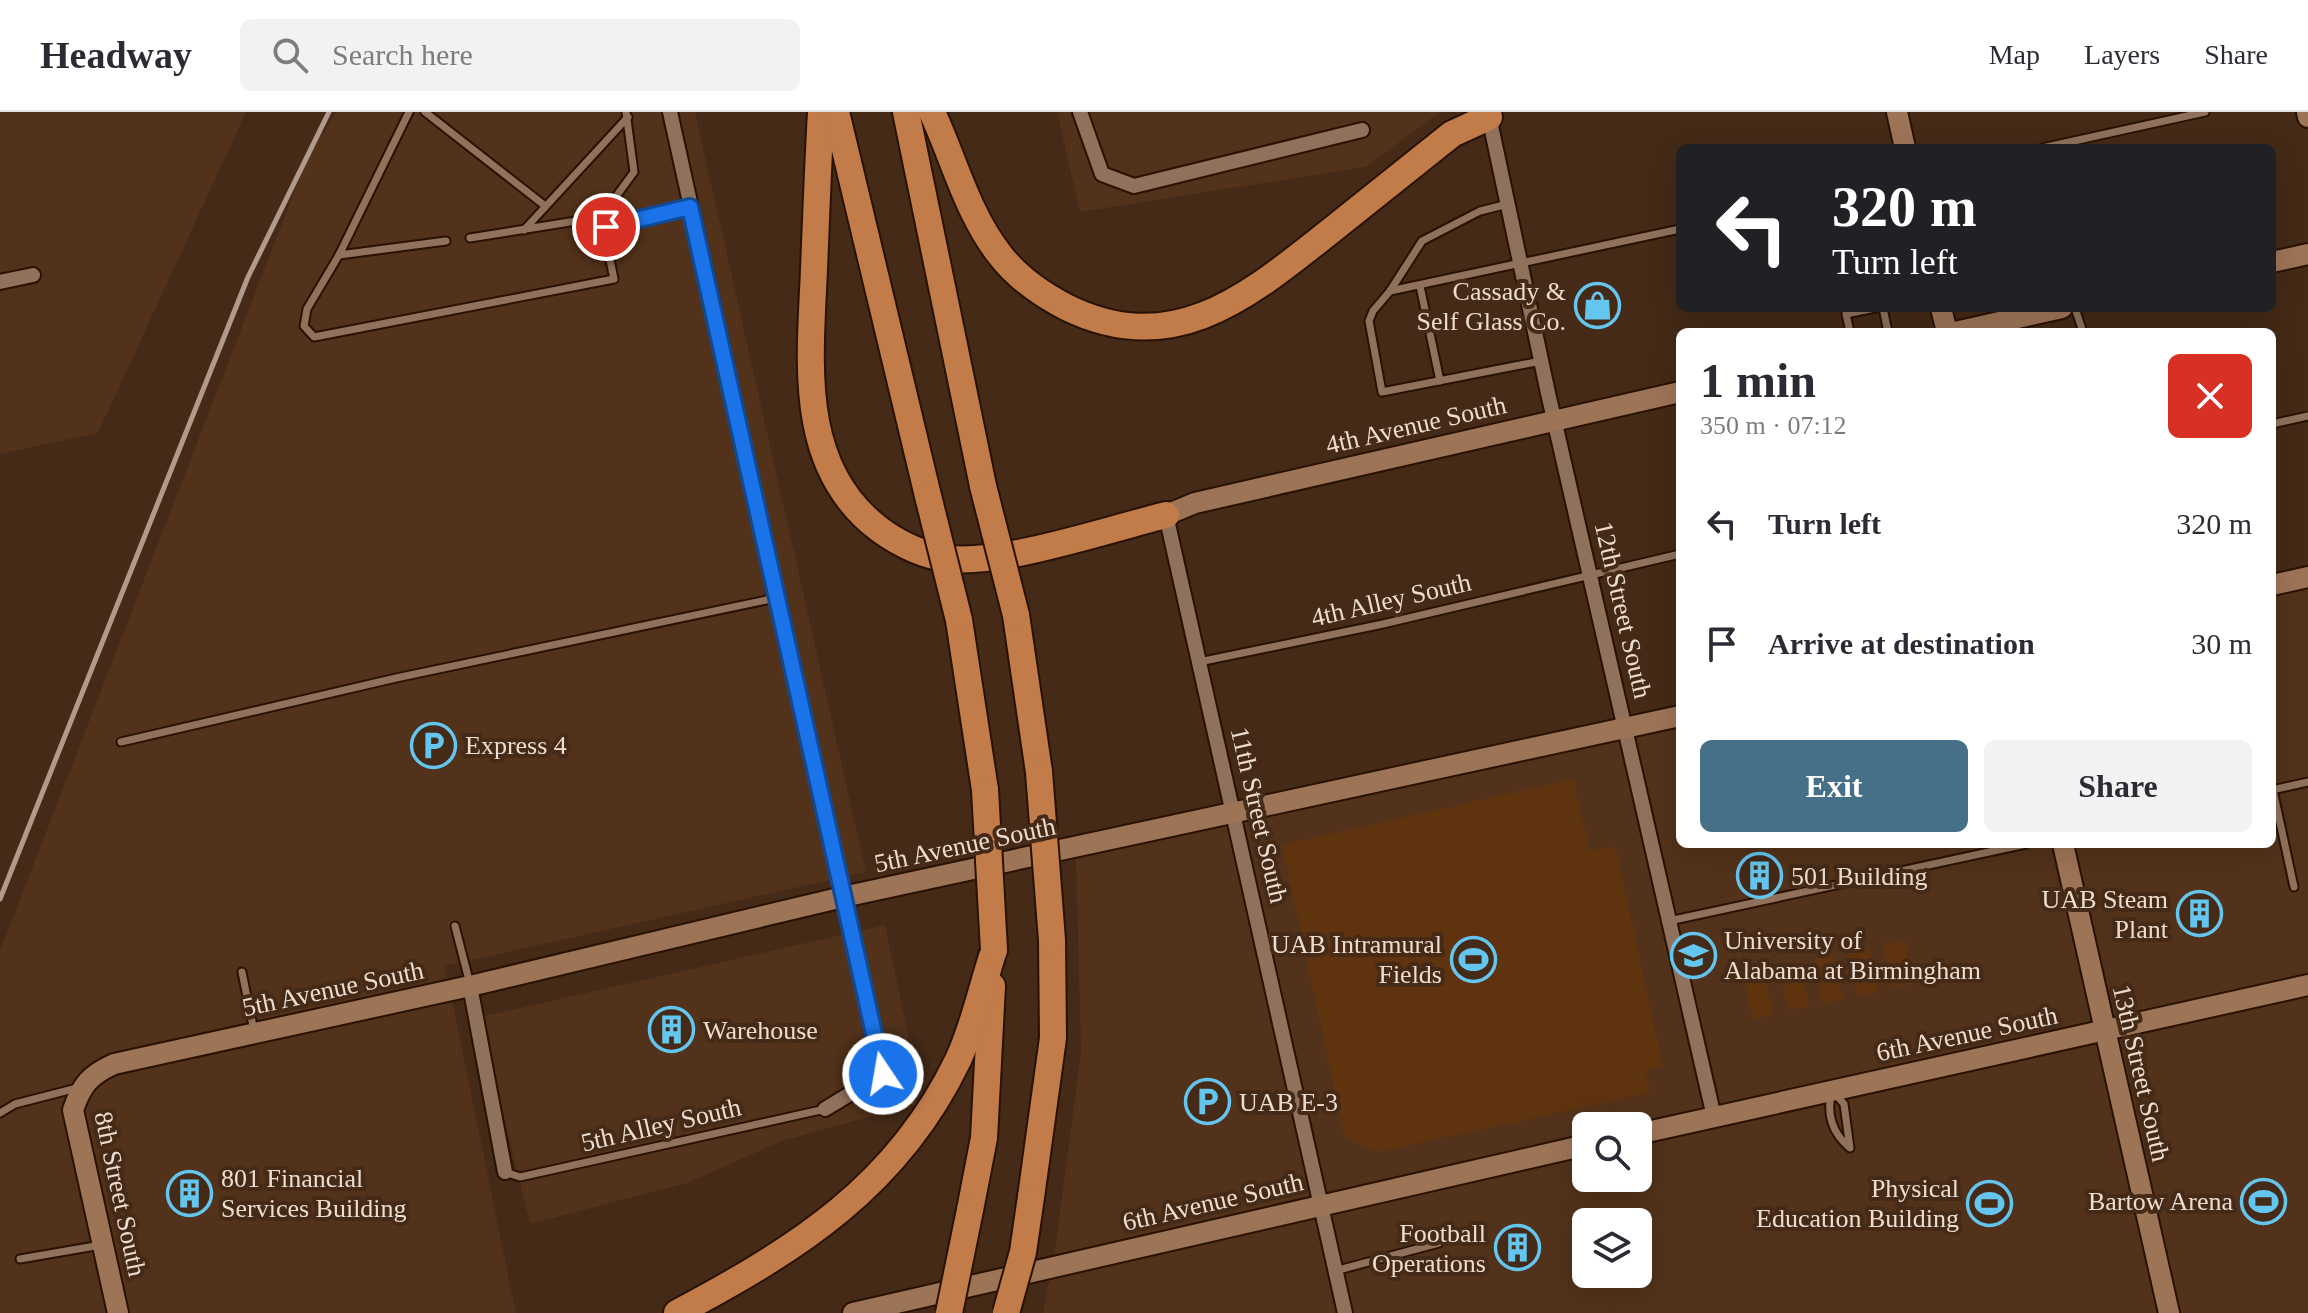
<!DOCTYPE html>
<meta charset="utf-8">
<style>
:root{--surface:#fff;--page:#f2f2f3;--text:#2b2b33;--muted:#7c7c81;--line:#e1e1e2;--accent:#457087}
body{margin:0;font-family:Georgia,serif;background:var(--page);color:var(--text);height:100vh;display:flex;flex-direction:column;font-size:30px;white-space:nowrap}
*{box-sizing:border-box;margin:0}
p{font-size:26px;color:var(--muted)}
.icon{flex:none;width:44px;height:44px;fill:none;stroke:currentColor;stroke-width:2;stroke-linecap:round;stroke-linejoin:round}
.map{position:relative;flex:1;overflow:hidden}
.panel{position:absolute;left:1676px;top:216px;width:600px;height:520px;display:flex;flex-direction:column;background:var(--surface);border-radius:12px;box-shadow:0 8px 32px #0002}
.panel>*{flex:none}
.guide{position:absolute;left:1676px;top:32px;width:600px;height:168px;border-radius:12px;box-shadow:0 8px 32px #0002;background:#202124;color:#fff;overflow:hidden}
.fabs{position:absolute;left:1572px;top:1000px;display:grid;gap:16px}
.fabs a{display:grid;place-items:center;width:80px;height:80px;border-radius:12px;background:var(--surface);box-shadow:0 8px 32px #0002;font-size:40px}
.pin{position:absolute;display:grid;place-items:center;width:68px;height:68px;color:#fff;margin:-34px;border:4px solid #fff;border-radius:50%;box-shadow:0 2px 8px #0007}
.me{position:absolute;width:88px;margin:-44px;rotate:348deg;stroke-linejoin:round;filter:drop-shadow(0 0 6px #0008)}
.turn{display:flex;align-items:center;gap:28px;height:168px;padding:0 24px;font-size:36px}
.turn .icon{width:104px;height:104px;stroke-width:2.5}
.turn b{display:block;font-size:56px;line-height:68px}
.round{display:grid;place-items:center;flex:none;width:84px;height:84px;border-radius:12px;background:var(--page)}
.head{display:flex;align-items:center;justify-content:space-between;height:136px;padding:0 24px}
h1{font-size:48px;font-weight:700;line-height:60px}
.cta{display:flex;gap:16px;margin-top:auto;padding:16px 24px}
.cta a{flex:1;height:92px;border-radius:12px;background:var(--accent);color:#fff;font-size:32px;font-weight:700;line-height:92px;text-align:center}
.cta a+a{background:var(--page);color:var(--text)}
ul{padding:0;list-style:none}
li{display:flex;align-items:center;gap:24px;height:120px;padding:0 24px}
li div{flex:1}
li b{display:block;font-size:30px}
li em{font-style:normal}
header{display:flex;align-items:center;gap:48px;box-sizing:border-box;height:112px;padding:0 40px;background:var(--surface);border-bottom:2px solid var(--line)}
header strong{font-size:38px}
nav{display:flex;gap:44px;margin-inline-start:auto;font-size:28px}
.search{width:560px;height:72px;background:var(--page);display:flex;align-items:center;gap:20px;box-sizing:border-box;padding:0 28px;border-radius:12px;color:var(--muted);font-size:30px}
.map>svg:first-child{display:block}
.built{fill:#52321a;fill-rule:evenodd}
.garden{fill:#60330f}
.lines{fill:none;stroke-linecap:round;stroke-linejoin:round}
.lane-casing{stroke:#291201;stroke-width:11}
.street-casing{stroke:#291201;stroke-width:18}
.secondary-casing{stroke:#291201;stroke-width:24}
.highway-casing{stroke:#291201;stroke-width:30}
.lane{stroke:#8f715c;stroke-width:7}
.street{stroke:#8f715c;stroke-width:14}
.secondary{stroke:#9e7457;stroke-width:20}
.highway{stroke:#c17c4a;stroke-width:26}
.rail{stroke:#af9a8c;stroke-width:5}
.highway-bridge-casing{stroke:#291201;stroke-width:30;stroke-linecap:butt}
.highway-bridge{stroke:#c17c4a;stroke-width:26}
.route-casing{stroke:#114b97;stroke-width:20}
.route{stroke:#1a73e8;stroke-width:14}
.labels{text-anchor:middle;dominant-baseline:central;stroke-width:8;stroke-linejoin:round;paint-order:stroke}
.poi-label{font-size:26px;fill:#eddcd0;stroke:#442a17;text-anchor:end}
.street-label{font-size:26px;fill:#eddcd0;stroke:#442a17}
</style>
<header>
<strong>Headway</strong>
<div class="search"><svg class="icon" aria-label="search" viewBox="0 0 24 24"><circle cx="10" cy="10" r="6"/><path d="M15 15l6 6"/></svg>Search here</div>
<nav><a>Map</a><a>Layers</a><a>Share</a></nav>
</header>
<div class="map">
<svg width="2308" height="1201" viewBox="0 0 2308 1201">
<rect width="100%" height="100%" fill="#442a17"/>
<g class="built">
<polygon points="0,0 246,0 98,321 0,342"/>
<polygon points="336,0 695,0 866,760 445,854 516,1201 0,1201 0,839 306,50"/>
<polygon points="1057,0 1440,0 1366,55 1080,100"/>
<path d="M 2308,465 L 2308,1201 L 1043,1201 L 1056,1132 L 1081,938 L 1076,747 L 1680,608 L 1680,732 L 2272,732 L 2272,473 ZM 1586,1014 L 1638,1014 L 1638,1066 L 1586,1066 ZM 1586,1110 L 1638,1110 L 1638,1162 L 1586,1162 Z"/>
<polygon points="885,813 908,922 916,992 782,1029 687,1071 530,1112 480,905"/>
</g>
<g class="garden">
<polygon points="1573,667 1589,739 1615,734 1663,955 1645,959 1650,981 1377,1040 1345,1026 1282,733"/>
<polygon points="1904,828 1914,872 1893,876 1883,832"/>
<polygon points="1869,836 1878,880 1857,884 1848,840"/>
<polygon points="1834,843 1843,887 1822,892 1813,848"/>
<polygon points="1800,850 1809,894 1788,898 1779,854"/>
<polygon points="1764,859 1773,903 1752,907 1743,863"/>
</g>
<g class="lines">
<defs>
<g id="lane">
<polyline points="409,0 339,143 307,197 304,214 314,225 614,167 601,105"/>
<polyline points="425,0 544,93"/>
<polyline points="2042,36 2205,0"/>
<polyline points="606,115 690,95"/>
<polyline points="524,118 628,5"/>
<polyline points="470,126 601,105 634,60 626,0"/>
<polyline points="339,143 446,129"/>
<polyline points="1420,174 1440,269"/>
<polyline points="1390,179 1422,129 1480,99 1508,92"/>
<polyline points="1883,196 1888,220"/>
<polyline points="2075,196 2083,220"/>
<polyline points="1850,220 1846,202 1875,196"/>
<polyline points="1541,249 1382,280 1369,209 1373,199 1390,179 1680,117"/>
<polyline points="2272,312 2308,304"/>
<polyline points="1199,550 1383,512 1680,442"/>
<polyline points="121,630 396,566 776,486"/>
<polyline points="2272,678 2308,670"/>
<polyline points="2273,678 2294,775"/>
<polyline points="1669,809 2026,732"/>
<polyline points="455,814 470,872"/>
<polyline points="242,860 254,919"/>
<path d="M 1832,978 L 1844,992 L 1850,1036 C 1832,1021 1826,1001 1832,978 Z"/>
<polyline points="0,1001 15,992 77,976"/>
<polyline points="505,1060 520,1065 825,997"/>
<polyline points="20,1147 101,1133"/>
<polyline points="1335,1159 1439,1131"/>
</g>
<g id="street">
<polyline points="670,0 883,962 825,997"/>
<polyline points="1080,0 1102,62 1134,74 1362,18"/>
<polyline points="1488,0 1548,281 1714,1005"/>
<polyline points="0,170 33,163"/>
<polyline points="1166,403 1345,1201"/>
<polyline points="470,874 505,1060"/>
</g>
<g id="secondary">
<polyline points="1897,0 1905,36"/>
<polyline points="2307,0 2308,5"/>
<polyline points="2272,150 2308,142"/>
<polyline points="1941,196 1947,220"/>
<polyline points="1955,220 2062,196"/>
<polyline points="1166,403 1195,391 1680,280"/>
<polyline points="2272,473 2308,465"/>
<polyline points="2063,732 2169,1201"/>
<polyline points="1638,1022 2308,873"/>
<path d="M 118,1201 L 73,998 C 82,972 90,963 114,952 L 470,874 L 843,785 L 1680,604"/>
<polyline points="853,1201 1586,1033"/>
</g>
<g id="highway">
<path d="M 821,0 C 818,53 816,106 814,158 C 810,250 797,355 879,417 C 899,432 926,445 951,447 C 1006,452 1110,417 1166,403"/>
<polyline points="836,0 928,384"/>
<polyline points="906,0 983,374"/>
<path d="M 932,0 C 954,47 967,101 1000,143 C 1017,165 1041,182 1066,195 C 1173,248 1247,185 1328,121 C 1369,88 1411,55 1452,22 L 1489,5"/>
<polyline points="1016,503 1039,660"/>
<polyline points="959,508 985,678"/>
<polyline points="1031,1085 1053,926 1052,828"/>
<polyline points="970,1098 984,1026 992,874"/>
<path d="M 677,1201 C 797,1137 897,1075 958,948 C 974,914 982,874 994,838"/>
</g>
</defs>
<use href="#lane" class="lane-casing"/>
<use href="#street" class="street-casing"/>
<use href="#secondary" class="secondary-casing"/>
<use href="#highway" class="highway-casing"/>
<use href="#lane" class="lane"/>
<use href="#street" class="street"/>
<use href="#secondary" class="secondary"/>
<use href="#highway" class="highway"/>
<polyline class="rail" points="0,787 248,165 329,0"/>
<defs>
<g id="highway-bridge">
<polyline points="983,374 1016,503"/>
<polyline points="928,384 959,508"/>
<polyline points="1039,660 1052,828"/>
<polyline points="985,678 994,838"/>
<polyline points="949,1201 970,1098"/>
<polyline points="1006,1201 1023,1140 1031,1085"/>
</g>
</defs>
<use href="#highway-bridge" class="highway-bridge-casing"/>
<use href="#highway-bridge" class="highway-bridge"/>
</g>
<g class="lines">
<defs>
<polyline id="route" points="606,115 690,95 883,962"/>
</defs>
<use href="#route" class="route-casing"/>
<use href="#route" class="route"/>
</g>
<defs>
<symbol id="shop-ring" viewBox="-11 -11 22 22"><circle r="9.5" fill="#442a17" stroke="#64c5ee" stroke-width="1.5"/><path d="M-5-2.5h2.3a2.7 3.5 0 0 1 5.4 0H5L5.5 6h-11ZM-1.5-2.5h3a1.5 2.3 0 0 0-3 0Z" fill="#64c5ee"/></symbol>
<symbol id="parking-ring" viewBox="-11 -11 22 22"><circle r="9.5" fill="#442a17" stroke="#64c5ee" stroke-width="1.5"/><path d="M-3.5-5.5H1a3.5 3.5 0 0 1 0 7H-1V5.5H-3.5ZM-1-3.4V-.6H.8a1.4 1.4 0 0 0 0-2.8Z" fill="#64c5ee"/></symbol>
<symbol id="building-ring" viewBox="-11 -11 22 22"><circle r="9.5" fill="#442a17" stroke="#64c5ee" stroke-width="1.5"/><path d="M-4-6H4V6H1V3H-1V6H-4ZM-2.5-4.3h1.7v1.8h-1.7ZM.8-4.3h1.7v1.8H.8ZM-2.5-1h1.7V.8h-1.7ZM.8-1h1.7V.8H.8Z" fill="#64c5ee"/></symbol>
<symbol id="university-ring" viewBox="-11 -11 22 22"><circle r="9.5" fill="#442a17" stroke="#64c5ee" stroke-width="1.5"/><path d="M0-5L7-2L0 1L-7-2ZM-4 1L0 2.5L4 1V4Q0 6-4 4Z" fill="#64c5ee"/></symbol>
<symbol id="stadium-ring" viewBox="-11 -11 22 22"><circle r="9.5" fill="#442a17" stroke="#64c5ee" stroke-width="1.5"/><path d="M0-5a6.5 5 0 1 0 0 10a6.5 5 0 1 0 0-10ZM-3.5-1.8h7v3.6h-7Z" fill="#64c5ee"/></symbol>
</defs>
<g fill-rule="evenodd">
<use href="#shop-ring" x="1572" y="168" width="51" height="51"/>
<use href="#parking-ring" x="408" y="608" width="51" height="51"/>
<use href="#building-ring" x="1734" y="738" width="51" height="51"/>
<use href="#building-ring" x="2174" y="776" width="51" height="51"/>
<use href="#university-ring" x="1668" y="818" width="51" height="51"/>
<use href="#stadium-ring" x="1448" y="822" width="51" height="51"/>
<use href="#building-ring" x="646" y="892" width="51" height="51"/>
<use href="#parking-ring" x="1182" y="964" width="51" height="51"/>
<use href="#building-ring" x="164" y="1056" width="51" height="51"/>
<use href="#stadium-ring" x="2238" y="1064" width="51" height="51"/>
<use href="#stadium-ring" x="1964" y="1066" width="51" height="51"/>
<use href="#building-ring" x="1492" y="1110" width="51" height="51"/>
</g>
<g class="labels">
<g class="poi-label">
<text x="1566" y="179">Cassady &amp;<tspan x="1566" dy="30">Self Glass Co.</tspan></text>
<text x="465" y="633" text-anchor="start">Express 4</text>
<text x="1791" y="764" text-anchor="start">501 Building</text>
<text x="2168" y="787">UAB Steam<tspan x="2168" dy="30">Plant</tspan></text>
<text x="1724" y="828" text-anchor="start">University of<tspan x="1724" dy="30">Alabama at Birmingham</tspan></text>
<text x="1442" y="832">UAB Intramural<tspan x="1442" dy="30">Fields</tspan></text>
<text x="703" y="918" text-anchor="start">Warehouse</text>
<text x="1239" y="990" text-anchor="start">UAB E-3</text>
<text x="221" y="1066" text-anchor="start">801 Financial<tspan x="221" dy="30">Services Building</tspan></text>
<text x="1959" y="1076">Physical<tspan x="1959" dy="30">Education Building</tspan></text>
<text x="2233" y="1089">Bartow Arena</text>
<text x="1486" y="1121">Football<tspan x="1486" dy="30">Operations</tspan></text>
</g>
<g class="street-label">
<text transform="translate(1416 313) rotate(-13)">4th Avenue South</text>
<text transform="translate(1391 488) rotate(-13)">4th Alley South</text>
<text transform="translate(1623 498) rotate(77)">12th Street South</text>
<text transform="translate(1259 703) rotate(77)">11th Street South</text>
<text transform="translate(965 733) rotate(-12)">5th Avenue South</text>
<text transform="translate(333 877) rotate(-12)">5th Avenue South</text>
<text transform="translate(1967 922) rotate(-12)">6th Avenue South</text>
<text transform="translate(2141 961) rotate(77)">13th Street South</text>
<text transform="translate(661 1013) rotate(-13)">5th Alley South</text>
<text transform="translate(120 1082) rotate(78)">8th Street South</text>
<text transform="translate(1213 1090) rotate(-13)">6th Avenue South</text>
</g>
</g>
</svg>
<div class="fabs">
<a><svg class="icon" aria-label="search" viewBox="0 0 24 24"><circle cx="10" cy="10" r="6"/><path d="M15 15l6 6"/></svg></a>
<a><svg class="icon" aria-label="layers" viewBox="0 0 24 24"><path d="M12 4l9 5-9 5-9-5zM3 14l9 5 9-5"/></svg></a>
</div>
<div class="pin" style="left:606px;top:115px;background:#d93025"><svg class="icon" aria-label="arrive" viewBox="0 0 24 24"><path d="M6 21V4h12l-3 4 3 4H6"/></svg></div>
<svg class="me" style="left:883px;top:962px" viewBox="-20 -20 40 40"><circle r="17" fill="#1a73e8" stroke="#fff" stroke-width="3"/><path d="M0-11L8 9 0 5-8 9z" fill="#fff"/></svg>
<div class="guide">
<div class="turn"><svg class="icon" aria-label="left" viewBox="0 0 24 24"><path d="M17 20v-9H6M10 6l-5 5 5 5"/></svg><div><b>320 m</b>Turn left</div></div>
</div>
<section class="panel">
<div class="head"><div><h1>1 min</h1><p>350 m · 07:12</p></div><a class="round" style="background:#d93025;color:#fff"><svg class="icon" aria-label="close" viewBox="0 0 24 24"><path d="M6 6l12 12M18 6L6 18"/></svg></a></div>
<ul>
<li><svg class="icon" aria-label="left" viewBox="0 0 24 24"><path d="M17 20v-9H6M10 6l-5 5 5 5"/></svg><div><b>Turn left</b></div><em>320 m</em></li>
<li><svg class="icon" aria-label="arrive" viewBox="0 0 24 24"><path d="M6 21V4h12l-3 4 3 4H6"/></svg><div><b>Arrive at destination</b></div><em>30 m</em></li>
</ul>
<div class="cta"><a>Exit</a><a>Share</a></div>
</section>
</div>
